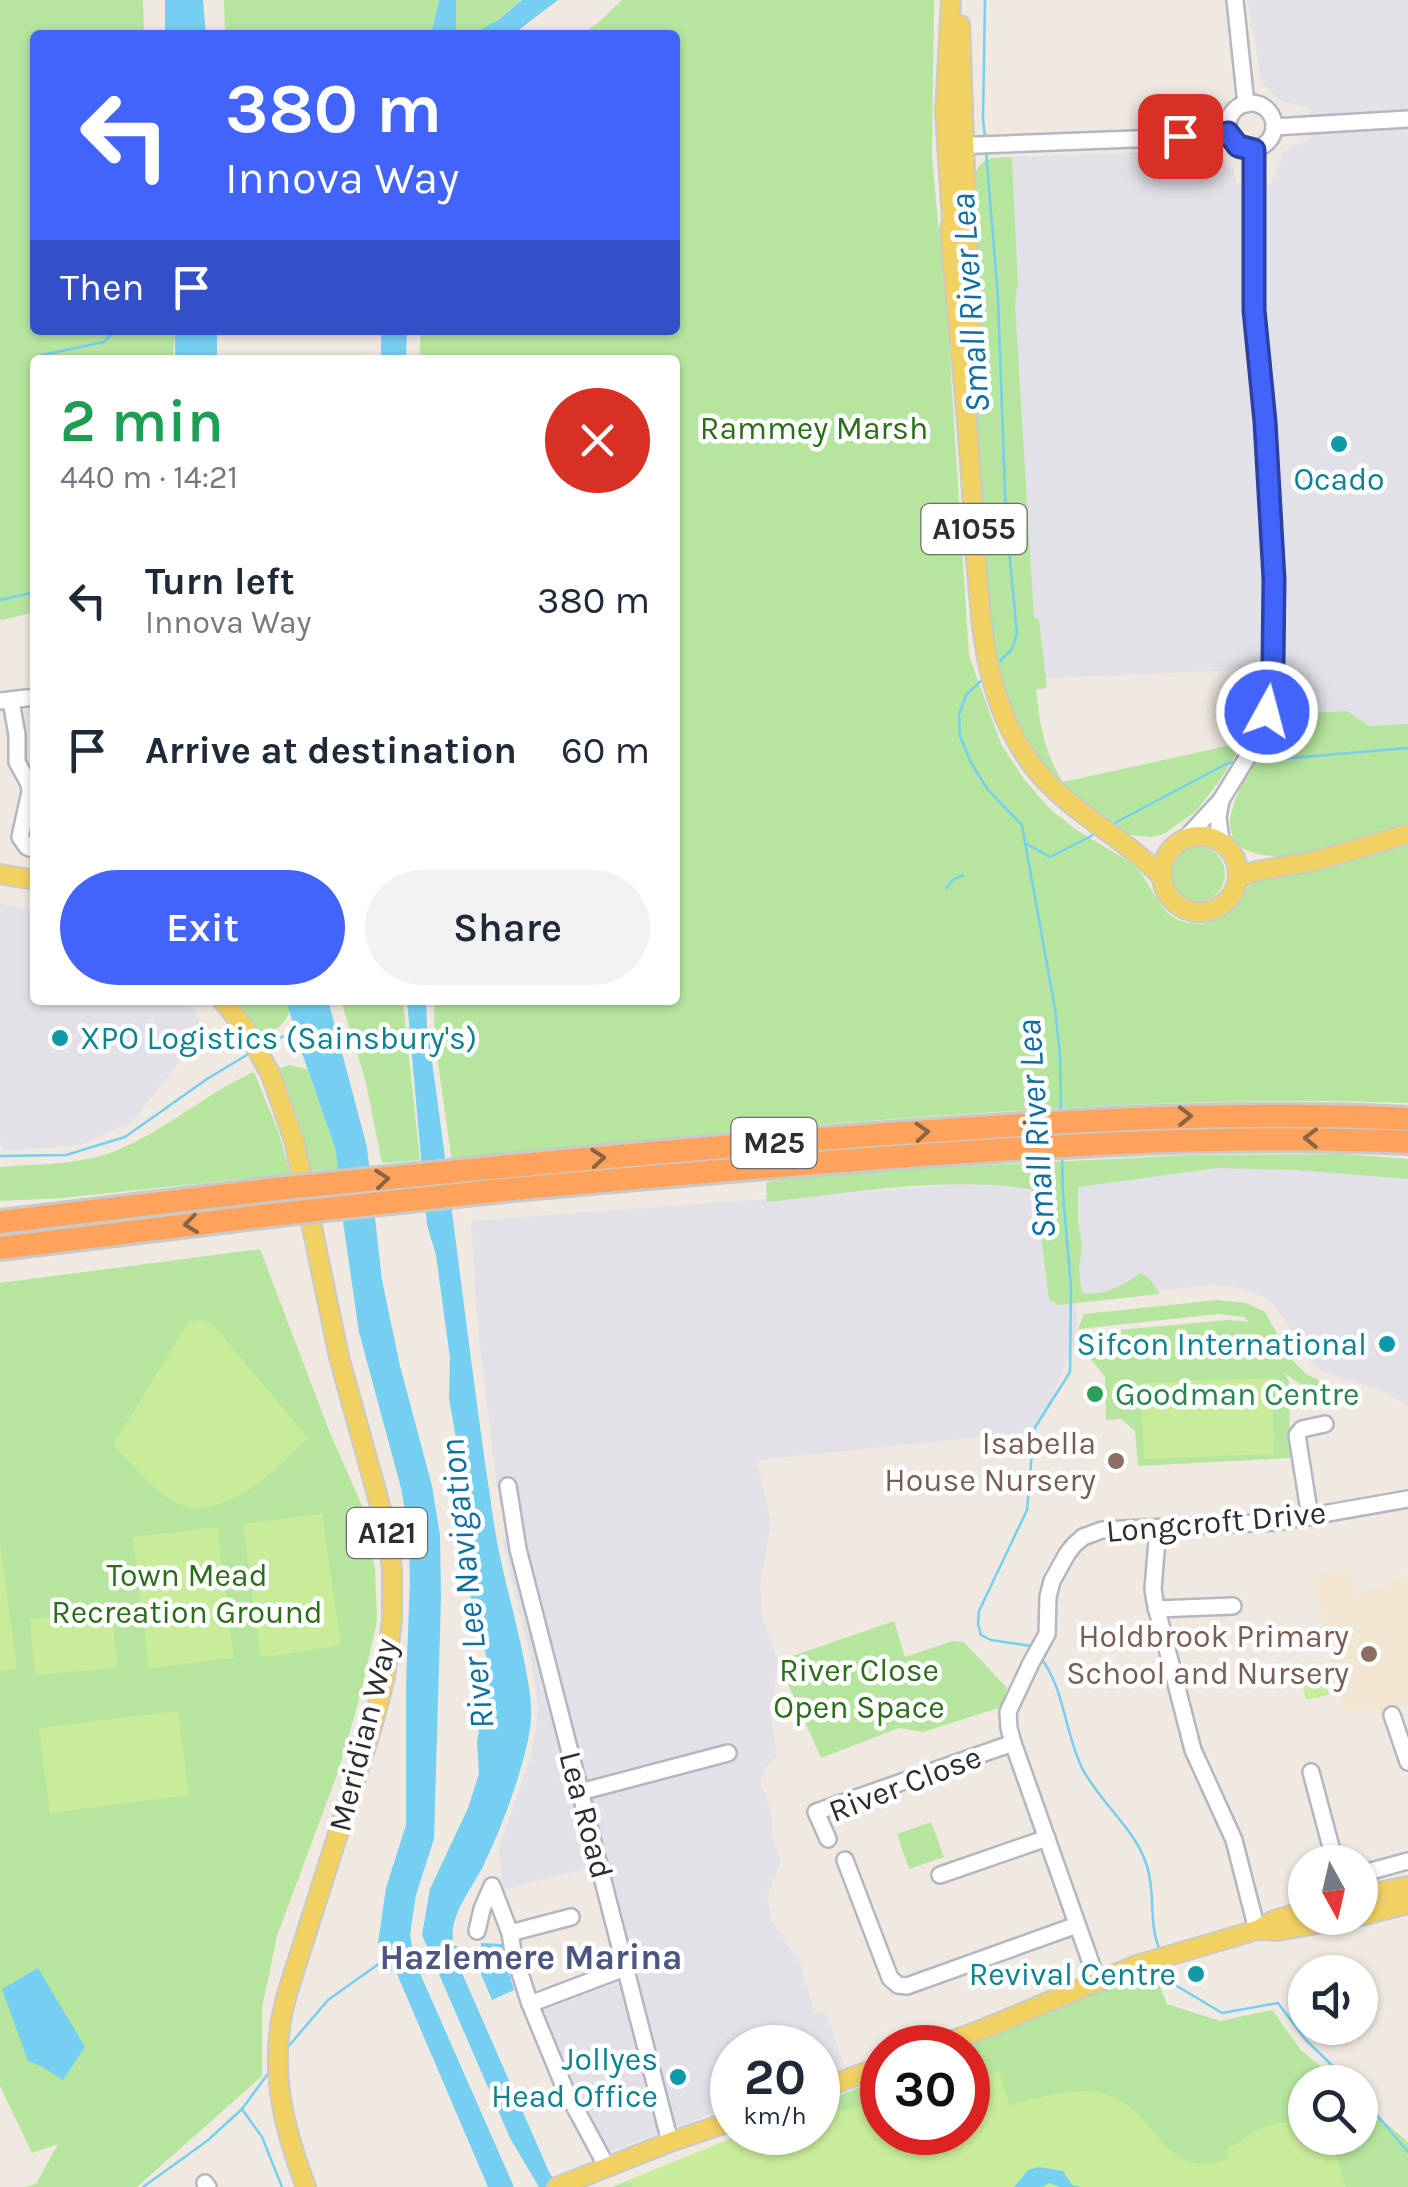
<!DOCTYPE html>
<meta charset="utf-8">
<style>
:root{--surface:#fff;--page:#f2f2f3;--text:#1f2937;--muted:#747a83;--accent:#4264fb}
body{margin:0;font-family:Karla,sans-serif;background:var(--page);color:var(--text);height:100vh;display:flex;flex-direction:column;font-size:38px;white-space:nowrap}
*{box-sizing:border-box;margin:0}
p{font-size:32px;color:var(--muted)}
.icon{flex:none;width:55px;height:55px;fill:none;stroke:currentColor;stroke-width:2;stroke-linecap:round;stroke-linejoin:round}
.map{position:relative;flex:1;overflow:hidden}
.drawer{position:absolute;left:30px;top:355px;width:650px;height:650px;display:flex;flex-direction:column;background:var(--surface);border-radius:10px;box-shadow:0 2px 8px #0004}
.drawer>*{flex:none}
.banner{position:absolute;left:30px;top:30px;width:650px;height:305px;border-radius:10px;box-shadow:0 2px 8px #0004;background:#4264fb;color:#fff;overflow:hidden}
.needle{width:65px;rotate:172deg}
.tools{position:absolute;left:1288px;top:1845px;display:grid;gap:20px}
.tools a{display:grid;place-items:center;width:90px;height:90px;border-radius:50%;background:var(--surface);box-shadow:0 2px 8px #0004;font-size:50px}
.speed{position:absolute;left:710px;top:2025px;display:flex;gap:20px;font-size:50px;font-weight:700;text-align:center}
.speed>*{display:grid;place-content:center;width:130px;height:130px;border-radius:50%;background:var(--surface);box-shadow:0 2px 8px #0004;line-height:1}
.speed small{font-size:25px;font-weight:400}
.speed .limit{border:15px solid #d22;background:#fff;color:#111}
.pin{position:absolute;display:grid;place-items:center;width:85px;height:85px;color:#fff;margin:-42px;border-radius:20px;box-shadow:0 5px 15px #0006}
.me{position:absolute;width:110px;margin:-55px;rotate:7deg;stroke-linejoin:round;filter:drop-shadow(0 0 8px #0008)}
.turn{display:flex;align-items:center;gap:35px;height:210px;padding:0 30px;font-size:45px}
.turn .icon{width:130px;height:130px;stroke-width:2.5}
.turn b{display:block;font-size:70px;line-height:85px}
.then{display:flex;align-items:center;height:95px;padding:0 30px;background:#0003;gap:20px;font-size:38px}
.round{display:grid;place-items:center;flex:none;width:105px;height:105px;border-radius:52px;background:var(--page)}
.summary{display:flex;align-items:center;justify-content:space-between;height:170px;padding:0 30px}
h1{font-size:60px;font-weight:600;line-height:75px;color:#1e9e55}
.primary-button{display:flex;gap:20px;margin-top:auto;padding:20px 30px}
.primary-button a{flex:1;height:115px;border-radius:60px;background:var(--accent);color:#fff;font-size:40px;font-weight:600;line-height:115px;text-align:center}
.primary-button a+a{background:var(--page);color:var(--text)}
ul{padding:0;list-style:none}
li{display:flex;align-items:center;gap:30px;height:150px;padding:0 30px}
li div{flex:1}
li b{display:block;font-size:38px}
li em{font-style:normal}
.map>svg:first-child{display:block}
.industrial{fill:#e3e1e8}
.education{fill:#f0e6d1}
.green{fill:#b6e59e}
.pitch{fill:#c9ec9a}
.water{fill:#75cff0}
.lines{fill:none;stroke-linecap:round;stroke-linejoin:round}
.stream{stroke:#75cff0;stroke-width:2.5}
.minor-casing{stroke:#b4b7c1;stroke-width:20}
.major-casing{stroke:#c9c9c9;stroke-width:22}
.highway-casing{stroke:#c9c9c9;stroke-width:28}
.minor{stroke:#fff;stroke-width:15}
.major{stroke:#f2d163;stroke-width:18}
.highway{stroke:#ffa35c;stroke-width:22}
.highway-bridge-casing{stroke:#c9c9c9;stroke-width:28;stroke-linecap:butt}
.highway-bridge{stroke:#ffa35c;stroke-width:22}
.oneway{stroke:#8c6343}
.route-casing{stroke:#2b41a3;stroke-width:25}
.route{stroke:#4264fb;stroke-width:18}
.culture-dot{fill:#0f9aa8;stroke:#fff;stroke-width:4}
.leisure-dot{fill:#2e9e5b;stroke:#fff;stroke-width:4}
.education-dot{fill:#8d6e63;stroke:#fff;stroke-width:4}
.labels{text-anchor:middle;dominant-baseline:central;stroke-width:9;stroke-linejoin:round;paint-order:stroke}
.shield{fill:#fff;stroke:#6d6d6d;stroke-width:2.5}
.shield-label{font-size:30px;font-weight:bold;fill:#2e2e2e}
.park-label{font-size:32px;fill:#2c6e1b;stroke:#fff}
.culture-label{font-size:32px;fill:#0d838f;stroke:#fff;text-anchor:end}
.leisure-label{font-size:32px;fill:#27864d;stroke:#fff;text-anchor:start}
.education-label{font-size:32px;fill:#785e54;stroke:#fff;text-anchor:end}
.street-label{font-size:32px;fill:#2e2e2e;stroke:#fff}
.water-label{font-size:35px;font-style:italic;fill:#0d6fa3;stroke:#fff}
.neighbourhood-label{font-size:35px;font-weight:bold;fill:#4d5680;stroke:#fff}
</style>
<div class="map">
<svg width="1408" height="2187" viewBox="0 0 1408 2187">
<rect width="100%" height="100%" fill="#efe9e1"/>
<g class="industrial">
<polygon points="1247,0 1408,0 1408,724 1369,726 1347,711 1295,715 1290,668 1046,678 1039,619 1034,619 1015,303 1018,284 1012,157 1187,151 1212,155 1224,161 1234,170 1236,183 1271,184 1283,154 1290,146 1309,141 1310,108 1281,101 1262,82"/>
<polygon points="0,904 35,911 35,1000 177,1000 192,1008 199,1021 200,1034 196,1041 132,1122 81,1145 3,1151 0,1141"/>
<polygon points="1219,1165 1408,1170 1408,1407 1387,1393 1327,1373 1314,1366 1276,1307 1260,1295 1231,1286 1210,1285 1076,1301 1077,1339 1037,1431 757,1460 771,1523 760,1584 763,1621 778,1661 771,1720 777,1756 765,1768 760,1781 771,1811 772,1839 781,1861 767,1897 772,1921 801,1965 814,2014 825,2011 845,2067 818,2077 818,2048 732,2048 732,2107 675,2127 520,1528 516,1486 497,1488 478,1329 471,1221"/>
<polygon points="502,1539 507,1539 590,1868 503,1890 499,1848 532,1753 538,1709 534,1674"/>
<polygon points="619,1982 657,2130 655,2135 610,2152 590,2124 563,2070 541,2011"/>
</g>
<polygon class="education" points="1350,1569 1357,1593 1384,1587 1408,1573 1408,1707 1345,1713 1311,1577"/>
<g class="green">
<polygon points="0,0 143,0 144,35 35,35 35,330 175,330 173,360 35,360 35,612 3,620 0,619"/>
<polygon points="224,0 439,0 431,35 225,35"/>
<path d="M 456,0 L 521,0 C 503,15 480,39 456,33 Z"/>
<path d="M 622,0 L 934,0 L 932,156 L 949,344 L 969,656 L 1001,744 L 1024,779 L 1050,809 L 1075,829 L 1128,861 L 1140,872 L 1166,912 L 1178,920 L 1189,923 L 1202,924 L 1214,921 L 1228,913 L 1253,881 L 1323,870 L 1408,845 L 1408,1103 C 1255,1097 1104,1105 952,1115 C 785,1126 619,1142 452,1161 L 435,1043 L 434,1000 L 675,1000 L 675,360 L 419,360 L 421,330 L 675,330 L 675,35 L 581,35 L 599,22 Z"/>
<path d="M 1012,157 L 1018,284 L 1015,303 L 1034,618 L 1039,619 L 1047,688 L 1036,690 C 1040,724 1044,753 1063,782 L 1236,744 L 1226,691 L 1231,688 L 1242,690 L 1248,695 L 1252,702 L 1252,710 L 1236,754 L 1221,779 L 1196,811 L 1164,834 L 1150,837 L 1121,834 L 1051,779 L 1008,711 L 987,619 L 972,367 L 972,185 C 979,157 985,158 1012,157 Z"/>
<path d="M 1347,711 L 1369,726 L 1408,724 L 1408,825 C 1365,838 1287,871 1244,849 C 1236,845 1230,834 1230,824 C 1229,804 1263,733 1280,722 C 1298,710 1325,713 1347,711 Z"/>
<circle cx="1197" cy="874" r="28"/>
<path d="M 232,1000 L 286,1000 L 290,1011 C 283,1027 274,1032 257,1035 Z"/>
<polygon points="341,1000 401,1000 403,1002 420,1160 382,1163 366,1083"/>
<polygon points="289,1065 307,1069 336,1151 338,1169 309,1171 300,1131 275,1070"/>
<path d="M 254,1072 L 279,1133 L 290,1174 L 63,1198 L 0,1201 L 0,1167 C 36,1164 76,1165 110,1153 C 162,1134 204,1094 254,1072 Z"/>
<path d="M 1345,1154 L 1408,1159 L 1408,1179 L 1296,1170 L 1218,1168 L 1078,1187 L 1078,1221 L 1082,1245 L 1079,1269 L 1082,1293 C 1101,1297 1124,1285 1140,1273 L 1149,1278 L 1160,1294 L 1059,1305 L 1049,1299 L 1036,1198 L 1031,1189 C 950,1176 849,1193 767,1202 L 766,1182 L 828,1173 L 1189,1155 Z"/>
<polygon points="260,1249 330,1433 363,1508 375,1569 377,1621 361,1693 338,1772 277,1936 262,2008 262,2076 137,2187 25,2187 36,2184 58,2144 32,2153 0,2086 0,1283"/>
<path d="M 1218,1300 L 1246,1303 L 1265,1312 L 1290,1358 L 1306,1374 L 1344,1393 L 1347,1400 C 1324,1396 1302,1388 1285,1373 L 1289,1381 L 1290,1458 L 1138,1466 L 1135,1431 L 1121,1419 L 1106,1420 L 1105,1377 L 1086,1353 L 1085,1333 L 1228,1320 L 1249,1322 L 1244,1317 L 1218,1314 L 1078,1329 L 1084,1314 Z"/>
<polygon points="894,1621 905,1657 953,1641 964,1642 1007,1688 1002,1707 923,1732 899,1728 821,1758 778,1661"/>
<polygon points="931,1822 944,1857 909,1869 897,1834"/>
<polygon points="1153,1970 1167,2004 1220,2021 1272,2010 1301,2050 1339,2082 1305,2082 1305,2138 1360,2138 1360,2101 1408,2142 1408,2187 612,2187 748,2133 818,2132 818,2104 882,2078 882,2132 968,2132 968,2048 959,2047"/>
</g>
<g class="pitch">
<path d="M 200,1320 L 212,1324 L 308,1438 C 277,1469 216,1531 169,1499 C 149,1485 131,1462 113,1445 L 188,1323 Z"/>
<polygon points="1272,1378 1274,1454 1144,1459 1141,1383"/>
<polygon points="322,1514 341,1645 261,1658 243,1524"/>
<polygon points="217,1527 234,1658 149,1668 133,1537"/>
<polygon points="0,1542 17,1669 0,1671"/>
<polygon points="112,1610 117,1668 35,1675 30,1619"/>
<polygon points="1323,1669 1329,1695 1306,1700 1300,1674"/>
<polygon points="178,1711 189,1795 50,1813 39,1728"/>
<path d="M 999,2072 L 1009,2105 C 1041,2098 1076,2085 1108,2095 C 1158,2112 1163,2183 1228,2159 L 1226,2150 C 1251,2135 1273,2113 1305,2127 L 1305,2138 L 1322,2138 L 1334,2149 L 1346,2187 L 632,2187 L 629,2180 L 744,2133 L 818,2132 L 818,2107 L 847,2111 L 882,2098 L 882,2132 L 968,2132 L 968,2081 Z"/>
</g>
<g class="water">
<polygon points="165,0 203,0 206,35 165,35"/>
<polygon points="439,0 456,0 456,33 458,35 431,35"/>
<polygon points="522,0 558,0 512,35 470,35 498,20"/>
<rect x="175" y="330" width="42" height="30"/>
<polygon points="381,330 407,330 406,360 381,360"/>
<polygon points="286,1000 328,1000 367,1147 382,1280 400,1366 432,1486 440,1535 441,1598 434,1839 416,1895 410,1935 415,1962 514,2187 488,2187 397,1974 379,1964 378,1943 386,1888 406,1825 406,1686 410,1578 408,1527 401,1488 359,1332 343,1222 336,1151 302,1053"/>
<path d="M 407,1000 L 426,1000 L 427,1026 C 451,1192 469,1358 494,1524 C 501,1571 516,1617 525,1665 C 528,1682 532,1700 531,1718 C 529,1756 502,1827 485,1862 C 474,1887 446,1917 454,1945 L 469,1953 L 481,1954 L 481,1943 L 502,1944 L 502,1952 L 514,1990 L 492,2000 L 476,1962 L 455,1957 L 550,2174 L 562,2187 L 539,2187 L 510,2138 L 422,1935 L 430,1889 L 468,1808 L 479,1774 L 477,1741 L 490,1670 L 468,1588 L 457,1562 L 459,1523 L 453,1485 L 456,1438 L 449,1399 L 450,1358 L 436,1255 L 427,1225 Z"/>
<polygon points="38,1968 85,2047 63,2080 41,2066 28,2061 2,1989"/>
<polygon points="1039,2167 1063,2171 1072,2185 1081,2187 1060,2187 1049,2183 1043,2187 1014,2187 1028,2170"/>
</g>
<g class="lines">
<g class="stream">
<polyline points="985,138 983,119 985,0"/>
<polyline points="986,151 998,297 1006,520 1017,633 1012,649 996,665"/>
<polyline points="42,355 104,342 111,335 111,330"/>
<polyline points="0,600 35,592"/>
<polyline points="984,678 966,695 959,715 960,736 971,763 988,790 1022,825 1055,1009 1060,1055 1061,1112"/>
<polyline points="1255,761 1408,748"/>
<polyline points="1111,825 1228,763 1237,762"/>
<polyline points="1027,844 1050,857 1095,834"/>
<polyline points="946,888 953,880 963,875"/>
<polyline points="262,1047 276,1039 296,1032"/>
<polyline points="0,1156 66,1155 125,1137 207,1079 250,1053"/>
<polyline points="1033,1648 1031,1646 991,1640 981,1635 978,1624 979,1611 1027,1510 1034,1429 1070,1372 1071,1287 1063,1194 1062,1155"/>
<path d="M 1041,1658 C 1065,1690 1065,1734 1082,1768 C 1100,1803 1135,1828 1147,1866 C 1156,1894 1148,1924 1160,1950"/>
<polyline points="1166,1962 1177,1986 1222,2013 1278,2003 1305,2039 1349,2082"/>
<polyline points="287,2048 328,2000 380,1963"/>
<polyline points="1360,2095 1408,2152"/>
<polyline points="242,2109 262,2137 282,2187"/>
<polyline points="143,2187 207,2141 242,2109 270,2071"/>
</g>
<defs>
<g id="minor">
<polyline points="1235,0 1246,104"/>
<circle cx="1251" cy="126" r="23"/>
<polyline points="1274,127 1408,119"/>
<polyline points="953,146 1213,136 1228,133"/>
<polyline points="0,701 35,697"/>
<polyline points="11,701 17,735 17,762 29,784 30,792 20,837 27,847 35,850"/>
<polyline points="1221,800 1218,817 1221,842"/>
<polyline points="1185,839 1221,800 1253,748 1267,712 1273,661 1274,579 1265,422 1254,310 1254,149"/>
<polyline points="508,1486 518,1549 670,2142"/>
<polyline points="1310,1517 1297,1435 1302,1429 1325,1424"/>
<polyline points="1158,1528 1153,1589 1155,1602 1193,1750 1234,1840 1257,1930"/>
<polyline points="1156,1609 1233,1606"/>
<polyline points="1392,1715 1408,1762"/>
<polyline points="1311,1772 1335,1862"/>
<polyline points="580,1792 728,1753"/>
<polyline points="828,1839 816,1812 1013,1743"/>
<polyline points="845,1860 890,1978 898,1985 907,1986 1077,1925"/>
<polyline points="1360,1874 1408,1861"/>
<polyline points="940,1875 1047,1838"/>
<polyline points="571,1917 510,1933 513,1952 530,2004 565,2089 607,2167"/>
<polyline points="477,1931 482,1909 492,1886 510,1933"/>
<polyline points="1097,1980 1013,1743 1009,1728 1008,1712 1031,1663 1047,1634 1048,1597 1052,1581 1067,1554 1074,1545 1083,1537 1102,1530 1277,1522 1408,1499"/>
<polyline points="530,2004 625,1968"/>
<polyline points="205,2183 208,2187"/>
</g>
<g id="major">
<path d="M 951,0 L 945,112 L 952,220 L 950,231 C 955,299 963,368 968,436 C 971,477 974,517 976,558 C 982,632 985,699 1030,762 C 1066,811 1121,834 1162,877"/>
<polyline points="960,25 971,345 968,369"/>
<circle cx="1200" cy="874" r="38"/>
<polyline points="0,874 35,880"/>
<polyline points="1239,877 1257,871 1315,861 1408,834"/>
<path d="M 222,1000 L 245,1028 L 271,1075 L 294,1140 L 339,1357 L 386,1527 L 392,1568 L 392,1619 L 385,1677 L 372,1727 L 288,1991 C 267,2060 281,2121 306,2187"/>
<polyline points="1360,1896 1408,1886"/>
<polyline points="1360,1916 1408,1904"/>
<polyline points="1263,1930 1277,1931 1350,1918"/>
<polyline points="932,2048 986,2028 1137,1965 1257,1930 1274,1920 1305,1911"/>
<polyline points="818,2090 882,2066"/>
<polyline points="557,2187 670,2142 732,2121"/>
</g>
<g id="highway">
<path d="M 501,1167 C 649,1153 797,1140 946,1130 C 1100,1119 1254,1111 1408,1119"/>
<path d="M 503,1190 C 657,1176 812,1162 966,1152 C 1114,1142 1260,1135 1408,1142"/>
<polyline points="0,1222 285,1188"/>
<polyline points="0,1248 288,1213"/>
</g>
</defs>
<use href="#minor" class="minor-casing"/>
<use href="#major" class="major-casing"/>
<use href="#highway" class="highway-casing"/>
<use href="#minor" class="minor"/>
<use href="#major" class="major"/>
<use href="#highway" class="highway"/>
<defs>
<g id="highway-bridge">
<polyline points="285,1188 501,1167"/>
<polyline points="288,1213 503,1190"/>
</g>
</defs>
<use href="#highway-bridge" class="highway-bridge-casing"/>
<use href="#highway-bridge" class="highway-bridge"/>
</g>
<defs><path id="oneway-chevron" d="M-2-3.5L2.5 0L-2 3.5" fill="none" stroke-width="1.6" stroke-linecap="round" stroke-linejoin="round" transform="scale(2.5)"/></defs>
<g class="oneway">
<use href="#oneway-chevron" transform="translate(1185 1116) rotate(-1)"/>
<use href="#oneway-chevron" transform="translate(922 1132) rotate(-4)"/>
<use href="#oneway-chevron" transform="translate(1311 1138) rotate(-179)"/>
<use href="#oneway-chevron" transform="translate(598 1158) rotate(-5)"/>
<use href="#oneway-chevron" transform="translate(382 1179) rotate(-6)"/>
<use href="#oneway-chevron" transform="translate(191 1224) rotate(173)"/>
</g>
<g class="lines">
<defs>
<polyline id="route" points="1180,136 1214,136 1228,133 1238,146 1254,150 1254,310 1265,422 1274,579 1273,661 1267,712"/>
</defs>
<use href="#route" class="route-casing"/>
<use href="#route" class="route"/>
</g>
<g class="culture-dot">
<circle cx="1339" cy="444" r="10"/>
<circle cx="60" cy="1038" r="10"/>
<circle cx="1387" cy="1344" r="10"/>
<circle cx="1196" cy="1974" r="10"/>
<circle cx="678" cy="2077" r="10"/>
</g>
<circle class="leisure-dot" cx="1095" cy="1394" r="10"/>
<g class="education-dot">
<circle cx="1116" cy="1461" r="10"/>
<circle cx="1369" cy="1654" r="10"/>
</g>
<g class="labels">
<g class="shield">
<rect x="921.5" y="504" width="105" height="50" rx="8"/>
<rect x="731.5" y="1118" width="85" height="50" rx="8"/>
<rect x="347" y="1508" width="80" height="50" rx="8"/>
</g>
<g class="shield-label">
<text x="974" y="529">A1055</text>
<text x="774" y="1143">M25</text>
<text x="387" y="1533">A121</text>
</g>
<g class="park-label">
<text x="814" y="428">Rammey Marsh</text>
<text x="187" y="1575">Town Mead<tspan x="187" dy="37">Recreation Ground</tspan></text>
<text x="859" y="1670">River Close<tspan x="859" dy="37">Open Space</tspan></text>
</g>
<g class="culture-label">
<text x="1339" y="479" text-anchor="middle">Ocado</text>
<text x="80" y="1038" text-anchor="start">XPO Logistics (Sainsbury's)</text>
<text x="1367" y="1344">Sifcon International</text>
<text x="1176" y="1974">Revival Centre</text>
<text x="658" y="2059">Jollyes<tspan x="658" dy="37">Head Office</tspan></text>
</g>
<g class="leisure-label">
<text x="1115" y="1394">Goodman Centre</text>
</g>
<g class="education-label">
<text x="1096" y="1443">Isabella<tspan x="1096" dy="37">House Nursery</tspan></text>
<text x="1349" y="1636">Holdbrook Primary<tspan x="1349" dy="37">School and Nursery</tspan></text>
</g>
<g class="street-label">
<text transform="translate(1216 1522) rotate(-5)">Longcroft Drive</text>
<text transform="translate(363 1735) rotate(-76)">Meridian Way</text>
<text transform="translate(905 1784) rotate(-21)">River Close</text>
<text transform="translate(586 1815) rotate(75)">Lea Road</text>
</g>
<g class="water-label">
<text transform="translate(970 303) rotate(-94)">Small River Lea</text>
<text transform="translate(1036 1129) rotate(-94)">Small River Lea</text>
<text transform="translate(467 1584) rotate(-96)">River Lee Navigation</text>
</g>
<g class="neighbourhood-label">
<text x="531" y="1957">Hazlemere Marina</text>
</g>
</g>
</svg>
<div class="tools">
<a><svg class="needle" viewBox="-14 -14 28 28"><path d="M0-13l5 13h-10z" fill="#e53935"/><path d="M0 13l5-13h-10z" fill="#747a83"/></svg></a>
<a><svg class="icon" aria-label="sound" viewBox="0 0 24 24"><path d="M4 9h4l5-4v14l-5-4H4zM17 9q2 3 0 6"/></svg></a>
<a><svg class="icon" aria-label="search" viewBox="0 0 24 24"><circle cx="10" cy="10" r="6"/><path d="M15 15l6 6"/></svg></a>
</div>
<div class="speed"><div>20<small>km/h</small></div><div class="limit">30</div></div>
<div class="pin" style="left:1180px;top:136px;background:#d93025"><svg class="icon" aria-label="arrive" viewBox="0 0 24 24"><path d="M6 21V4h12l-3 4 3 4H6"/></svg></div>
<svg class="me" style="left:1267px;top:712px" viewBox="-20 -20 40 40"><circle r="17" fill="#4264fb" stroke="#fff" stroke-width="3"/><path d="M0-11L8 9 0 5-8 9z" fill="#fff"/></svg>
<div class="banner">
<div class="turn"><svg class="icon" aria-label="left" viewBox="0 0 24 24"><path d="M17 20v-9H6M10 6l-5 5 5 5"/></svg><div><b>380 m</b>Innova Way</div></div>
<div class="then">Then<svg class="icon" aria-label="arrive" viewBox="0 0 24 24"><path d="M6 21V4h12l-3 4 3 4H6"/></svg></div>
</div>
<section class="drawer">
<div class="summary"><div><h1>2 min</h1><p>440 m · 14:21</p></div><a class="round" style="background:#d93025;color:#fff"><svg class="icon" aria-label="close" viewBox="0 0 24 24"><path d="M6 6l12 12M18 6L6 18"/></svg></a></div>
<ul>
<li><svg class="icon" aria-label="left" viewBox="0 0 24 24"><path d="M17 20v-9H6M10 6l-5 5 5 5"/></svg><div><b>Turn left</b><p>Innova Way</p></div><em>380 m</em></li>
<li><svg class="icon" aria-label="arrive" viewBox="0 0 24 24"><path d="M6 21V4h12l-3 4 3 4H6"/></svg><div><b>Arrive at destination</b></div><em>60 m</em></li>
</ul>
<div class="primary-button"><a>Exit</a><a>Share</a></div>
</section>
</div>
